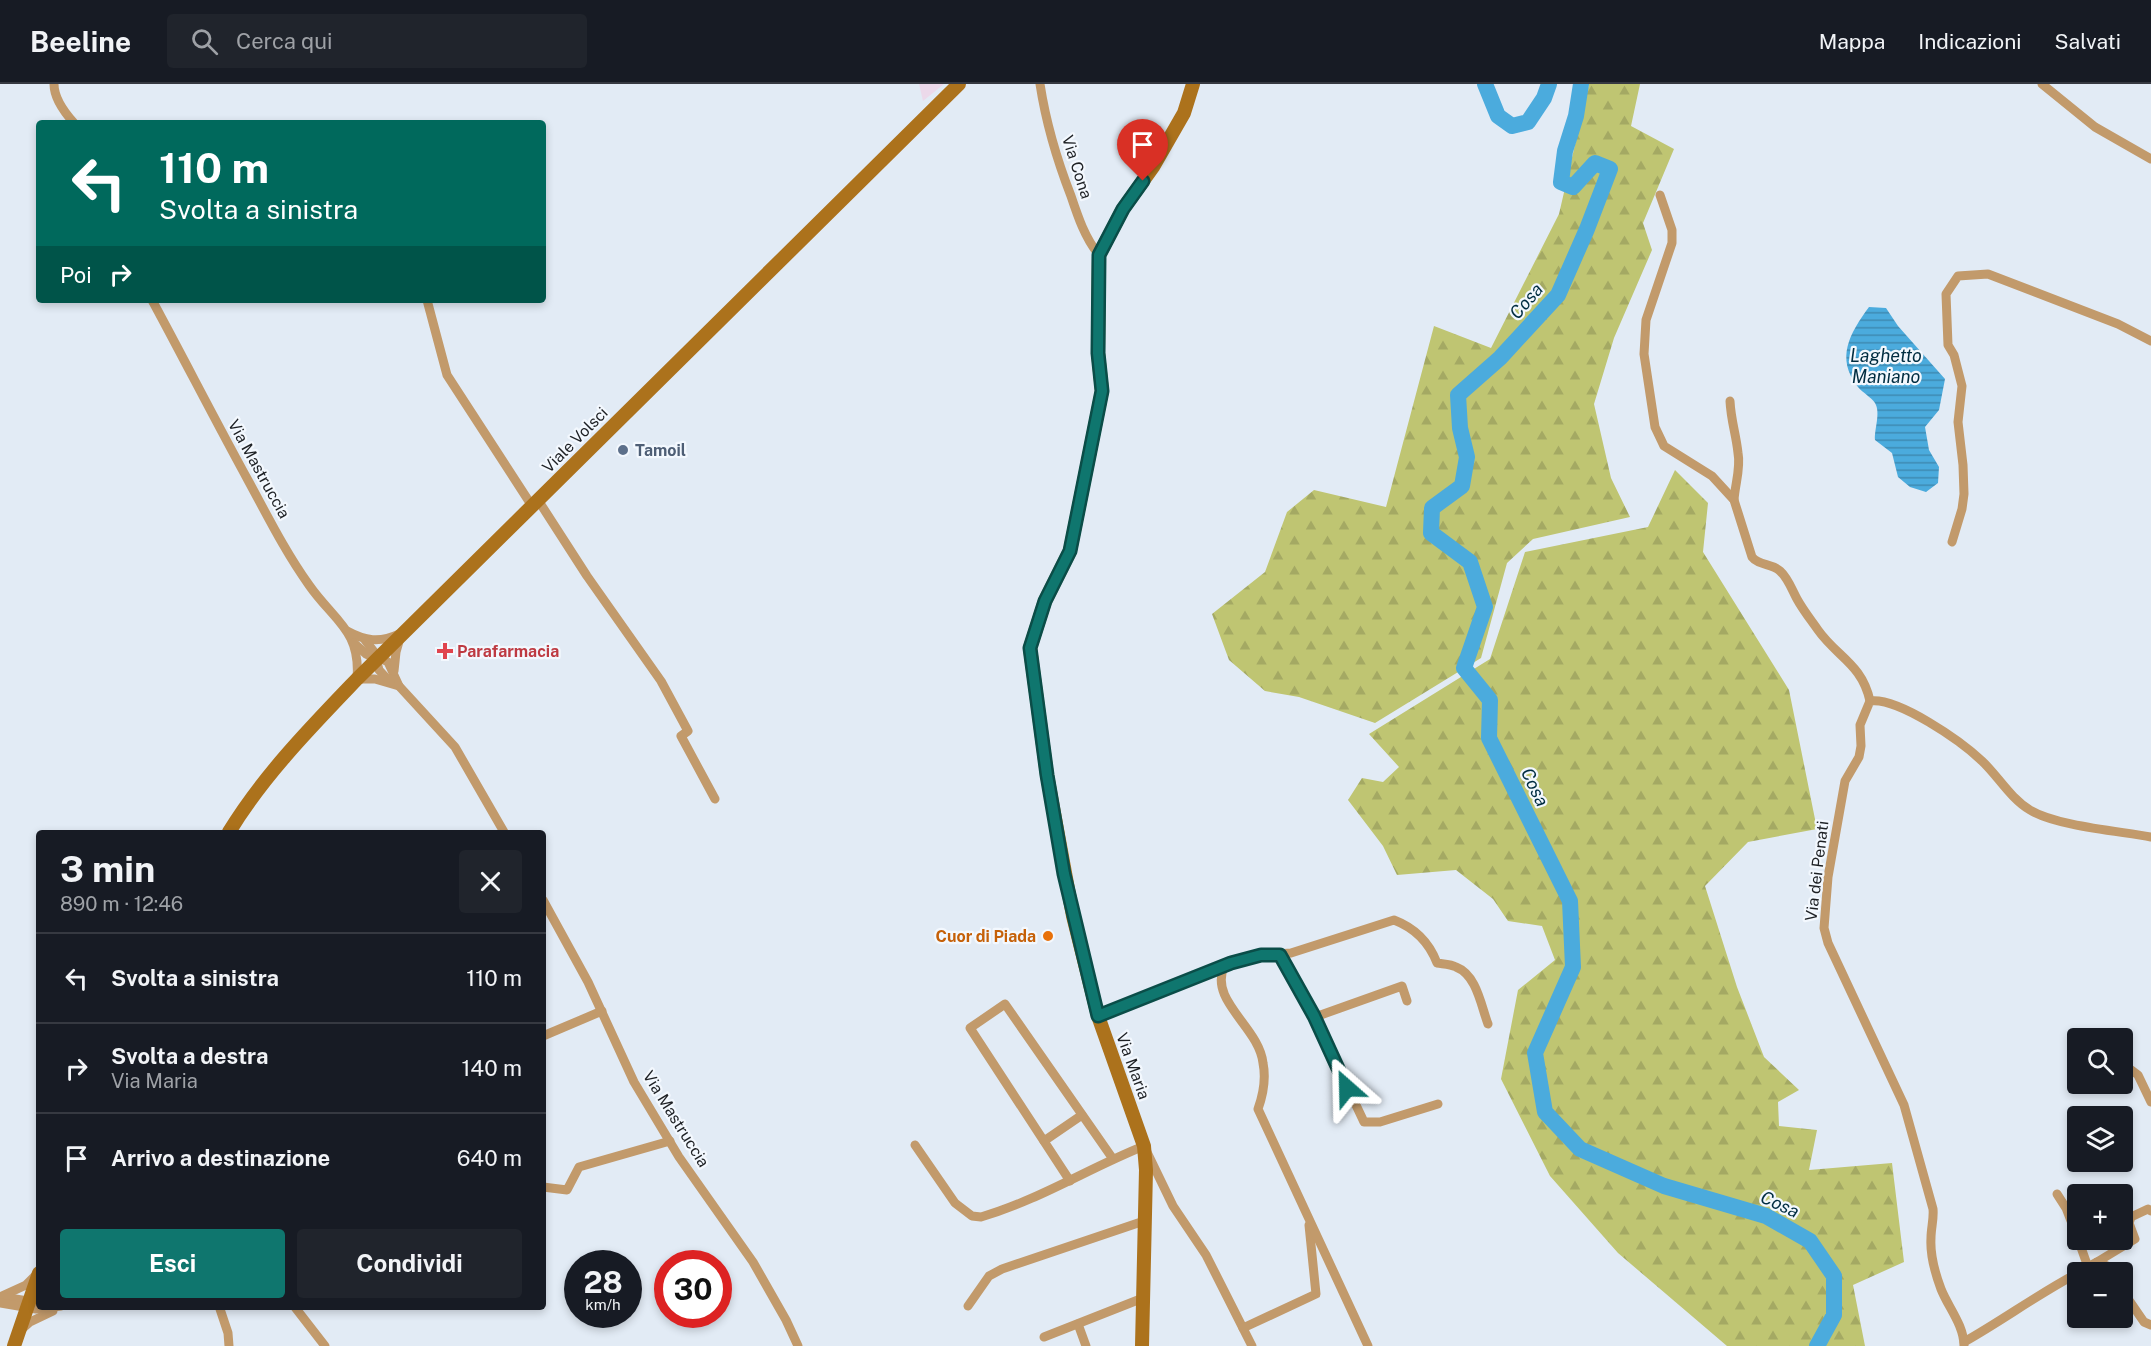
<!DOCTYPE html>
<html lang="it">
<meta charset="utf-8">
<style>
:root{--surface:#171b24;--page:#20242c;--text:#f1f3f6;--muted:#9ea1a6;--line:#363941;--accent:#0f766e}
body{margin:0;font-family:"Public Sans",sans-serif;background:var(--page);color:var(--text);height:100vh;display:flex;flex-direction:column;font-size:22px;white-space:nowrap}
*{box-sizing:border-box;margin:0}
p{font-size:20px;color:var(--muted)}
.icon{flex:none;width:33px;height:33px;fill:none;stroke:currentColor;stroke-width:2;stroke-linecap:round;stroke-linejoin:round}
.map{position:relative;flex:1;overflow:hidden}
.drawer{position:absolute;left:36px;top:746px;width:510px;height:480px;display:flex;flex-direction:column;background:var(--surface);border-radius:6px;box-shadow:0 3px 9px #0003}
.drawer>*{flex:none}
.hud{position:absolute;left:36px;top:36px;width:510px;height:183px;border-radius:6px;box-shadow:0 3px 9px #0003;background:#00695c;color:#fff;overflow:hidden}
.buttons{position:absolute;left:2067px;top:944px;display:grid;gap:12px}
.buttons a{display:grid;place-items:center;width:66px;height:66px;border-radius:6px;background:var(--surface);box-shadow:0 3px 9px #0003;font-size:30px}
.speed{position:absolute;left:564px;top:1166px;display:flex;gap:12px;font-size:30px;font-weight:700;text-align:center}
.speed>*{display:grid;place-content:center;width:78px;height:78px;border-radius:50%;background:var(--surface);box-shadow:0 3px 9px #0003;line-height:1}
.speed small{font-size:15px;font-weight:400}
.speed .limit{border:9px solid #d22;background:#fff;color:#111}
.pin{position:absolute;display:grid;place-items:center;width:51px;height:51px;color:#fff;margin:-62px -26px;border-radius:50% 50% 50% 0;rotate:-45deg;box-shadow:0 0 6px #0007}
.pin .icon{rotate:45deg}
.me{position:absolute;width:66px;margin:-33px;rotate:335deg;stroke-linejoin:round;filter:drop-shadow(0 0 4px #0008)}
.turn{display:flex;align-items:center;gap:21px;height:126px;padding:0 24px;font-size:27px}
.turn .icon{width:78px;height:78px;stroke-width:2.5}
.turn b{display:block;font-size:42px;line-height:51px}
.then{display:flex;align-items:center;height:57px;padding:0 24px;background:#0003;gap:12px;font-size:22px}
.round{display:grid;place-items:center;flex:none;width:63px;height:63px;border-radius:6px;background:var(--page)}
.head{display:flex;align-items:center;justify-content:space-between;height:102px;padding:0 24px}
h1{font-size:36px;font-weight:700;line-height:45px}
.action{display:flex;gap:12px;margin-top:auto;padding:12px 24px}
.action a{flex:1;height:69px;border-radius:6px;background:var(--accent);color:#fff;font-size:24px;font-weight:700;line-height:69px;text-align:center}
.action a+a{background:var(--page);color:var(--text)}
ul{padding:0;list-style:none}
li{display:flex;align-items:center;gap:18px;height:90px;padding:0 24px;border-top:2px solid var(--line)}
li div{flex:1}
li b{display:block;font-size:22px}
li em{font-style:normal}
header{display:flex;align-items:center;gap:36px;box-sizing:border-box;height:84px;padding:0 30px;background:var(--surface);border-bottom:2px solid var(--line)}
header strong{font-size:28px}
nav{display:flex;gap:33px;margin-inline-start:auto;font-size:21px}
.search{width:420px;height:54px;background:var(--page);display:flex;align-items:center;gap:15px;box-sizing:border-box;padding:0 21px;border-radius:6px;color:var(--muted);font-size:22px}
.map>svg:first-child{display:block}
.commercial{fill:#ecd9ea}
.forest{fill:url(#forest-firs)}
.water{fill:url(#water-rules)}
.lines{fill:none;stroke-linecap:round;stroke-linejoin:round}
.river{stroke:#4babdd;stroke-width:16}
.street{stroke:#c29a6b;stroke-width:9}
.secondary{stroke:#ac721c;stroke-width:14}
.route-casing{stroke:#0a4d48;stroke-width:15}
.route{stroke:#0f766e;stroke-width:10}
.service-dot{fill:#5c6f8a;stroke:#f3f8fe;stroke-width:2}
.health-dot{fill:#e0444e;stroke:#f3f8fe;stroke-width:2}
.food-dot{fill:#e8710a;stroke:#f3f8fe;stroke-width:2}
.labels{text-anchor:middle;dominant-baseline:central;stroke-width:4.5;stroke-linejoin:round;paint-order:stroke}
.street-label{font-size:16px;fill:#1d2024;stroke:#f3f8fe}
.service-label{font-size:16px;font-weight:bold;fill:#4e5e75;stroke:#f3f8fe;text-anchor:start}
.health-label{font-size:16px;font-weight:bold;fill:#be3a42;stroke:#f3f8fe;text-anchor:start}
.food-label{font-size:16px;font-weight:bold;fill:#c56008;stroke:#f3f8fe;text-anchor:end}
.water-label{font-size:18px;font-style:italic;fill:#012d41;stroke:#f3f8fe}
</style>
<header>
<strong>Beeline</strong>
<div class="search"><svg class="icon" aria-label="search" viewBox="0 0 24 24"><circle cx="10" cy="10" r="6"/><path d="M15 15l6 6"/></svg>Cerca qui</div>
<nav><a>Mappa</a><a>Indicazioni</a><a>Salvati</a></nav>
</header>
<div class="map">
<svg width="2151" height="1262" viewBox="0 0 2151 1262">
<defs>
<pattern id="forest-firs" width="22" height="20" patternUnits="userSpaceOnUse" patternTransform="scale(1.5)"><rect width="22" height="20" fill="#bfc572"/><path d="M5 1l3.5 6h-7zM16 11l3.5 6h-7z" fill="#a4a963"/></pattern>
<pattern id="water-rules" width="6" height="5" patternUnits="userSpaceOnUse" patternTransform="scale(1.5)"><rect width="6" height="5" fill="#4babdd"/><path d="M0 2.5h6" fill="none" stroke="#3e8bb3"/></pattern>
</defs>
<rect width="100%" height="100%" fill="#e2ebf5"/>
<polygon class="commercial" points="919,0 944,0 923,17"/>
<g class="forest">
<polygon points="1589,0 1640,0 1631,42 1674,65 1643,139 1652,166 1614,254 1594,320 1611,394 1630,433 1533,455 1507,479 1481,574 1375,639 1299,613 1265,607 1229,576 1212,530 1265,488 1287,428 1314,406 1386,423 1434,242 1491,264 1559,130"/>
<polygon points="1675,386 1708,419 1703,468 1789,606 1817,745 1748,758 1705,802 1737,903 1764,973 1799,1006 1778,1018 1779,1042 1817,1046 1809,1086 1892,1079 1904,1178 1853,1201 1865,1262 1727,1262 1618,1169 1550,1092 1501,995 1518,906 1555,876 1542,842 1508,837 1493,815 1456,786 1397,791 1383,762 1348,716 1362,694 1383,698 1399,683 1369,650 1490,575 1525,468 1648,443"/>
</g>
<path class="water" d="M 1869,223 L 1886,224 L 1898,242 L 1945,295 L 1939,326 L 1925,343 L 1929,366 L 1939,383 L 1938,399 L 1926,408 L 1910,403 L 1898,393 L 1892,369 L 1875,356 C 1874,346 1881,329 1875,319 C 1871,313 1863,309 1858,303 C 1835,274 1850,249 1869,223 Z"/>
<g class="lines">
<g class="river">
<polyline points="1485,0 1498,32 1512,42 1528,38 1544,14 1549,0"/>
<polyline points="1581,0 1576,32 1565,67 1561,98 1573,103 1595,79 1610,85 1587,145 1558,211 1500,274 1458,311 1460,344 1467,373 1462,402 1432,424 1431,449 1470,478 1485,523 1464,584 1490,616 1489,654 1570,817 1573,883 1535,969 1545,1028 1580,1065 1664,1102 1766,1132 1810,1157 1834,1192 1834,1231 1817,1262"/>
</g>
<g class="street">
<path d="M 54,0 C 54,14 65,29 74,39"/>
<path d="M 1040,0 C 1046,39 1057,76 1071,112 C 1078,133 1085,154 1099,171"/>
<polyline points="2042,0 2095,43 2151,75"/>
<path d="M 1660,111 L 1672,146 L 1672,159 L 1646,236 L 1644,270 L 1655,343 L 1664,362 L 1712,392 L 1734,416 L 1752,473 C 1759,482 1772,479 1780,487 C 1788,494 1792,506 1797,515 C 1803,526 1811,536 1818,546 C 1837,573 1862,580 1870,617"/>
<path d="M 152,216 C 185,277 216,338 249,398 C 268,433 286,469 309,501 C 334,537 361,546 357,595 L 375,595 L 399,602 L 455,663 L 504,748"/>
<polyline points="427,216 447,291 532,422"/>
<path d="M 1730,317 C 1731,337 1736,350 1738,369 C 1741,384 1735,400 1734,416"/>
<polyline points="538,416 587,492 661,597 688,647 681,652 715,715"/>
<polyline points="1952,458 1962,425 1964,410 1963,381 1958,338 1962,302 1954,271 1948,261 1946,210 1958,192 1988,190 2118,240 2151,257"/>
<path d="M 347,547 C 365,557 380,559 399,550"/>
<polyline points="365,556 378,573 388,578 399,602"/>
<polyline points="354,559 366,570 376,575 379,586 390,598"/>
<polyline points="394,587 396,568 400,554"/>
<polyline points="543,816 588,898 634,998 679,1073 753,1178 786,1236 798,1262"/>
<polyline points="1280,871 1314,932 1364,1038 1380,1038 1438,1020"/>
<polyline points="1098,932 1224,883"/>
<polyline points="1315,933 1402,902 1407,917"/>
<polyline points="543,952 602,927"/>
<polyline points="2122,986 2130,985 2138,991 2151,1018"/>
<polyline points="2073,992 2078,991"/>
<polyline points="1044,1057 1082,1031"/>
<path d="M 915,1061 L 955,1119 L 972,1132 L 981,1133 C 1039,1116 1089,1084 1144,1062 L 1173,1122 L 1206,1171 L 1252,1262"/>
<polyline points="1070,1097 970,944 1005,920 1113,1075"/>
<polyline points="543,1103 567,1106 579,1083 670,1057"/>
<polyline points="2057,1110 2066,1124 2078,1155"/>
<polyline points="2078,1155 2088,1183"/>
<polyline points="2097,1178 2135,1155 2129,1139 2131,1133 2148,1125 2151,1127"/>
<polyline points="2079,1188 2097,1178 2107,1182 2111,1188"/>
<polyline points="2122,1206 2144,1238 2151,1241"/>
<polyline points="0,1213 26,1201 36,1191"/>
<polyline points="3,1213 34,1218"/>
<polyline points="0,1219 36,1225 61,1222"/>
<polyline points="219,1222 228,1249 229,1262"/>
<polyline points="294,1222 325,1262"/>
<polyline points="968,1222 989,1192 1002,1185 1144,1137"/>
<polyline points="1078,1240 1086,1262"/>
<polyline points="1243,1244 1316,1210 1309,1141"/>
<polyline points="21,1246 30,1238 53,1227"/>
<polyline points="1044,1253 1143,1214"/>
<path d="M 1964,1258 C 2003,1236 2038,1210 2078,1189"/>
<path d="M 1368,1262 L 1258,1025 C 1263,1011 1266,994 1263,979 C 1259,943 1209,917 1224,883 L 1261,871 L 1291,869 L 1394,836 C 1415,844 1429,858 1437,879 C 1443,880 1451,880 1456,883 C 1477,891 1481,922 1488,940"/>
<path d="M 1964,1262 C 1964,1241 1948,1223 1941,1205 C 1935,1189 1930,1170 1931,1154 C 1931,1144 1934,1135 1933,1125 L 1904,1021 L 1828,859 L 1824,844 L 1828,793 L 1845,697 L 1859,673 L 1861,662 L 1860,641 L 1870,617 C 1898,613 1961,657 1982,677 C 1998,692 2010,714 2030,726 C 2057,742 2118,747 2151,753"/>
</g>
<g class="secondary">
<path d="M 229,748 C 263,692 311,643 357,595 L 959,0"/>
<polyline points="14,1262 39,1189"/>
<polyline points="1142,1262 1146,1086 1144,1062 1098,932 1073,832 1047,691 1030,564 1045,517 1070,467 1102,307 1098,269 1099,171 1123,125 1153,83 1184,29 1193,0"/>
</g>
</g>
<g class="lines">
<defs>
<polyline id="route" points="1143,97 1123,125 1099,171 1098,269 1102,307 1070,467 1045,517 1030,564 1047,691 1064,790 1098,932 1231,879 1261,871 1280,871 1314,932 1347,1004"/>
</defs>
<use href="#route" class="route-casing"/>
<use href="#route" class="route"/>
</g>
<circle class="service-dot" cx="623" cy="366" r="6"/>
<path class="health-dot" d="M442 558h6v6h6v6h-6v6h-6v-6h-6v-6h6z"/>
<circle class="food-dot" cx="1048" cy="852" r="6"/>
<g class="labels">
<g class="street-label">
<text transform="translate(1077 83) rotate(72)">Via Cona</text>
<text transform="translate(575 356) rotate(-45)">Viale Volsci</text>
<text transform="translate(259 385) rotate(61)">Via Mastruccia</text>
<text transform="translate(1817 787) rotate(-83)">Via dei Penati</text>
<text transform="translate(1133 982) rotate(70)">Via Maria</text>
<text transform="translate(676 1035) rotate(58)">Via Mastruccia</text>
</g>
<g class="service-label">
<text x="635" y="366">Tamoil</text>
</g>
<g class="health-label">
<text x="457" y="567">Parafarmacia</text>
</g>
<g class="food-label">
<text x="1036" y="852">Cuor di Piada</text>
</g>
<g class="water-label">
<text transform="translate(1526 217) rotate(-49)">Cosa</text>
<text x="1886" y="271">Laghetto<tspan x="1886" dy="21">Maniano</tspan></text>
<text transform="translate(1535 703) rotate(64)">Cosa</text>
<text transform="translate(1780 1120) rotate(25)">Cosa</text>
</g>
</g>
</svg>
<div class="buttons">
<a><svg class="icon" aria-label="search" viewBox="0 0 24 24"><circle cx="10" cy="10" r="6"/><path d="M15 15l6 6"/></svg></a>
<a><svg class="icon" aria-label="layers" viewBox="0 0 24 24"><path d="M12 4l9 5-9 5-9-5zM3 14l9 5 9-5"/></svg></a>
<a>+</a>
<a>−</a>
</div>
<div class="speed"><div>28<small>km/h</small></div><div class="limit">30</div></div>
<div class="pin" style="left:1143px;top:97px;background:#d93025"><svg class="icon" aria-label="arrive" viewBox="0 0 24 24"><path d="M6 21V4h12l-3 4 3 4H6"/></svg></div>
<svg class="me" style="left:1347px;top:1004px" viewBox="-20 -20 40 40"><path d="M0-17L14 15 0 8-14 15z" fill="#0f766e" stroke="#fff" stroke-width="4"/></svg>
<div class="hud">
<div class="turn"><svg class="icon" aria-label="left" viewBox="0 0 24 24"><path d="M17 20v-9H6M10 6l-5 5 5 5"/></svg><div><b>110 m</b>Svolta a sinistra</div></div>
<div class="then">Poi<svg class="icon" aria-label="right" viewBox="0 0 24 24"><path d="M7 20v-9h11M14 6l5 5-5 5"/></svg></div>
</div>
<section class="drawer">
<div class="head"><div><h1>3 min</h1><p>890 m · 12:46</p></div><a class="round"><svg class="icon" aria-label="close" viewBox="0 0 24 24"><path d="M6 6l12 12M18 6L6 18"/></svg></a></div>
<ul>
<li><svg class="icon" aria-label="left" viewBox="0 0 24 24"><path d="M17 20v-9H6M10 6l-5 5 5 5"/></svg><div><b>Svolta a sinistra</b></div><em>110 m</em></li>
<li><svg class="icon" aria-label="right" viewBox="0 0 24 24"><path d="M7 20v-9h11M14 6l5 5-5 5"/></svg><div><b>Svolta a destra</b><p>Via Maria</p></div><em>140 m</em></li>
<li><svg class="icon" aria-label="arrive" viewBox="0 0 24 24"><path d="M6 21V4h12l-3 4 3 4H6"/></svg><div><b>Arrivo a destinazione</b></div><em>640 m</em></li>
</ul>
<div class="action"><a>Esci</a><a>Condividi</a></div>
</section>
</div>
